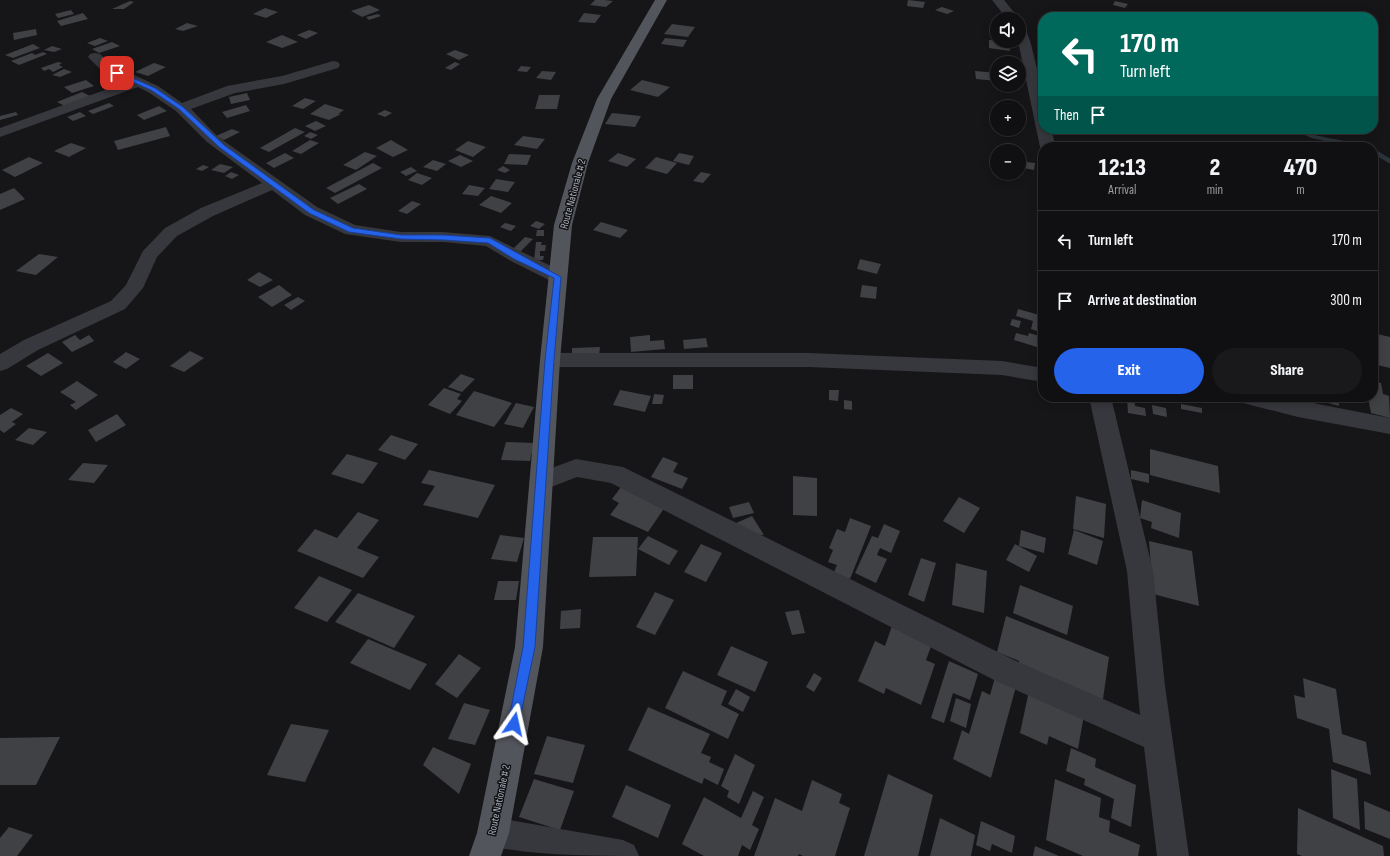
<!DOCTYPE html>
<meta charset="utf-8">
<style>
:root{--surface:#101012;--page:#19191b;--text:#f1f3f6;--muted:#9c9d9f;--line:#303032;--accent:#2563eb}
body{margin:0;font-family:"Sofia Sans Condensed",sans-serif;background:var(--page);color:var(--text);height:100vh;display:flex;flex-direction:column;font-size:15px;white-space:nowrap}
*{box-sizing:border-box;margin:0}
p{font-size:13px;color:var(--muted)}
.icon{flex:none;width:22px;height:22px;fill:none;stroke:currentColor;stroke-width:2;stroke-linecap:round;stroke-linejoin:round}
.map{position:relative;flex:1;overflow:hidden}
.sheet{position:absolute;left:1038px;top:142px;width:340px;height:260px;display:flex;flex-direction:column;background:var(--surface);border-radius:16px;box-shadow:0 2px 10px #0003,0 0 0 1px var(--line)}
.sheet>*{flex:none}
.guide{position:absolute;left:1038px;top:12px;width:340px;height:122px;border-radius:16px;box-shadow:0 2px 10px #0003,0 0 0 1px var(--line);background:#00695c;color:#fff;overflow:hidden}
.fabs{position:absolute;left:990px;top:12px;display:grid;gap:8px}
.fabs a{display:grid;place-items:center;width:36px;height:36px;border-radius:50%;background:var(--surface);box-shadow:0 2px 10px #0003,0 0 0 1px var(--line);font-size:20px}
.pin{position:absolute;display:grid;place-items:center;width:34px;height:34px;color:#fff;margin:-17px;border-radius:8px;box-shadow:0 2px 6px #0006}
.me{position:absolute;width:44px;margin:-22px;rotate:11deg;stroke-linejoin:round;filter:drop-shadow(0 0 3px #0008)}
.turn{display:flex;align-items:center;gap:14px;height:84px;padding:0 16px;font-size:18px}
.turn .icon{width:52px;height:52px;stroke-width:2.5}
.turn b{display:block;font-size:28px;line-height:34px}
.then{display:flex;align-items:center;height:38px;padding:0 16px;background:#0003;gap:8px;font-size:15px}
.eta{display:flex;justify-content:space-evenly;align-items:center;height:68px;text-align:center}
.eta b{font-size:24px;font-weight:800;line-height:28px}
.action{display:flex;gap:8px;margin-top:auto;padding:8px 16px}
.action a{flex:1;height:46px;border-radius:24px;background:var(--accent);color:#fff;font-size:16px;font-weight:800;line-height:46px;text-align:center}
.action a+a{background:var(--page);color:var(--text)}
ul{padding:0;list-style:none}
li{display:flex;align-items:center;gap:12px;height:60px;padding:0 16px;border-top:1px solid var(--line)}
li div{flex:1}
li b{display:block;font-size:15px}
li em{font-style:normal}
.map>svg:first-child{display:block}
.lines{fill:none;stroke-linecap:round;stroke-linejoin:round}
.stream-far1{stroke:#2c353c;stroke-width:3.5}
.stream{stroke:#2c353c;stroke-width:4.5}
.building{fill:#404145}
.minor{fill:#37383d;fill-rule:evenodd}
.major{fill:#53555c;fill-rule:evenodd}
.route{fill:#2563eb;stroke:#184099}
.labels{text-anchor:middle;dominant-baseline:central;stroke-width:3;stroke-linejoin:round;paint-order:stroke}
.street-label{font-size:11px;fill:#a8adb8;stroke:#111113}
</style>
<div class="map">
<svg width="1390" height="856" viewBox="0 0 1390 856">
<rect width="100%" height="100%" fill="#161618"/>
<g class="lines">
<polyline class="stream-far1" points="1296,129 1311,136 1338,142"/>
<g class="stream">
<polyline points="1333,141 1361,147"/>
<polyline points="1373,151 1390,161"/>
</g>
</g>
<g class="building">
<polygon points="595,0 604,0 613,1 606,7 590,5"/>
<polygon points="908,0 925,2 923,8 907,6"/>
<polygon points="130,1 134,2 124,9 112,9"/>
<polygon points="1115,1 1128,4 1125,8 1113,5"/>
<polygon points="369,5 380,10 362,17 351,11"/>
<polygon points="942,7 954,11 947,14 935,10"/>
<polygon points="265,8 278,12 266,18 253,14"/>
<polygon points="71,10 74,14 58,18 55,14"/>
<polygon points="83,13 88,19 61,26 57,21"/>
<polygon points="584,13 601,15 595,23 578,22"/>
<polygon points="378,14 381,16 369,20 366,17"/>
<polygon points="187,23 198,26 183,31 175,29"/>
<polygon points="672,24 695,27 688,37 664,34"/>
<polygon points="36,29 37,35 14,40 13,33"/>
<polygon points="309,30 318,33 306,39 297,35"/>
<polygon points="282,35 298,42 282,48 266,42"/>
<polygon points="100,38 108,41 95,46 87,43"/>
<polygon points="665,38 687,40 683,47 661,44"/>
<polygon points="989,40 1005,41 1006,45 1009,45 1010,51 989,48"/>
<polygon points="112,42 120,46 99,53 92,49"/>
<polygon points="33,44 40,48 13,58 5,55"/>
<polygon points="52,46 62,49 54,52 44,50"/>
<polygon points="455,50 469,55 459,60 446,54"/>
<polygon points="43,52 47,54 19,65 11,61 32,53 35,55"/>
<polygon points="58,62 62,63 59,65 63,67 53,72 49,69 44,71 41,68"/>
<polygon points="455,62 460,64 451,70 445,68"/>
<polygon points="154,63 166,67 148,76 135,72"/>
<polygon points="521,66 531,67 527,72 517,71"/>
<polygon points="64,69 72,72 60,77 52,75"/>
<polygon points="542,71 556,72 551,80 536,78"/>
<polygon points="975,71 997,73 997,81 976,79"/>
<polygon points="86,80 94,86 72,93 64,87"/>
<polygon points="642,80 670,87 658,97 630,90"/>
<polygon points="82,92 90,96 65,106 57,102"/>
<polygon points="247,93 250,100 231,104 229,97"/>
<polygon points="539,95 560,95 557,109 535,109"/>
<polygon points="305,98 316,101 303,109 292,106"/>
<polygon points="109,103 114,106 93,114 88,111"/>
<polygon points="325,104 344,110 338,114 341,114 329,120 310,114"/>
<polygon points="246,105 250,111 227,118 222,112"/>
<polygon points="159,106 167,111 144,120 137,115"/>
<polygon points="385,110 392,113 385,117 377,114"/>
<polygon points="16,112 18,115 0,120 0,116"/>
<polygon points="80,112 86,116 73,121 67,117"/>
<polygon points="612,113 641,116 635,127 605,124"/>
<polygon points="316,121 326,126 315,131 305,126"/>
<polygon points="166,127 170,136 118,150 114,141"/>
<polygon points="295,128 305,132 269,152 260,148"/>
<polygon points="232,129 240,132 224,140 216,136"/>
<polygon points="1163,129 1181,129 1184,133 1165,133"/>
<polygon points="310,132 318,135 311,139 304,136"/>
<polygon points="523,136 545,139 537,149 514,145"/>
<polygon points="310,140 319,143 301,154 292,151"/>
<polygon points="391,140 408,150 393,157 376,148"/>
<polygon points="468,141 486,147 473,157 455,150"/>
<polygon points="71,143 86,148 69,157 54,151"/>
<polygon points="365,152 377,156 356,170 343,165"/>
<polygon points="285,153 294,158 274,168 266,163"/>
<polygon points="618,153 636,159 627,167 608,161"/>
<polygon points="679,153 694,156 689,165 673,161"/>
<polygon points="509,154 531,155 527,165 504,164"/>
<polygon points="460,155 473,161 461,167 448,161"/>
<polygon points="29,157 43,163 15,177 2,170"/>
<polygon points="656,157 677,163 667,174 645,168"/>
<polygon points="433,160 446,164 437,171 423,167"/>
<polygon points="1019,161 1035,163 1034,170 1019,167"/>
<polygon points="373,163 382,168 335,193 326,188"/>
<polygon points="220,164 233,167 224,173 211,170"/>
<polygon points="203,165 209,167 202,171 196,169"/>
<polygon points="503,166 510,170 505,173 497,170"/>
<polygon points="411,167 417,171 406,176 400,172"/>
<polygon points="231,172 239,175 232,179 225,176"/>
<polygon points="701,172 711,174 703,183 693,181"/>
<polygon points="417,173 432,178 422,185 408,180"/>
<polygon points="496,179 515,182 508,192 489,189"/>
<polygon points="359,184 367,189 338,204 330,198"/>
<polygon points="469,185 485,188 478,196 462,194"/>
<polygon points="14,188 25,199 0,210 0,194"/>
<polygon points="491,196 512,203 501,213 479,205"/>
<polygon points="412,201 421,204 407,214 398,211"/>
<polygon points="536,221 545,224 539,229 530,226"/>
<polygon points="601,222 628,230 620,238 593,230"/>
<polygon points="505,223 516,226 511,231 500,227"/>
<polygon points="537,230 544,230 544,236 536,236"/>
<polygon points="525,237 533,239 519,253 512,250"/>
<polygon points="536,242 542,242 541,245 546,245 545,251 540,251 540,256 544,256 543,260 534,260"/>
<polygon points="39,254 58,257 36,275 16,271"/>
<polygon points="860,259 881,264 877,274 857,269"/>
<polygon points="259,272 273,280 260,287 247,280"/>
<polygon points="279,285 292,295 272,307 258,297"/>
<polygon points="862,285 877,287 876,299 860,297"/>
<polygon points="298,297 305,301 291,310 284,305"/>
<polygon points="1018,309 1043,316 1043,333 1031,329 1033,321 1016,316"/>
<polygon points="1012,319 1021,321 1019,328 1010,325"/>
<polygon points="1016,333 1028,336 1029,333 1043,337 1043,349 1014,340"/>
<polygon points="1373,333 1390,337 1390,368 1373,364"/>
<polygon points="75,335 80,340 89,335 94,341 72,352 62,342"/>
<polygon points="650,335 650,341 664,340 665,349 631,352 630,337"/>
<polygon points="706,338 708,347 684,349 683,340"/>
<polygon points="600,347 599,356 572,357 572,348"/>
<polygon points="190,351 204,358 184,372 170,366"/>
<polygon points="126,352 140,359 126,369 113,362"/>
<polygon points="48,353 63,363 41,376 26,366"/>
<polygon points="461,374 475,379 462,392 448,387"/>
<rect x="673" y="375" width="20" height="14"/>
<polygon points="77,381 98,395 76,410 70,405 76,402 60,392"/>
<polygon points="1373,381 1381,383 1383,394 1389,396 1390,418 1371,413 1368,397 1373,397"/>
<polygon points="444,388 461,394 457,399 462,401 450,414 428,405"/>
<polygon points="620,390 651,396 645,412 613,405"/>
<polygon points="829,390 839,390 838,401 829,400"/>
<polygon points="474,391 512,403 494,427 456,415"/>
<polygon points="654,394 664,395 662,404 652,404"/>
<polygon points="1127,397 1134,397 1135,406 1145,408 1146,416 1128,413"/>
<polygon points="1324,397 1338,397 1339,406 1325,402"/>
<polygon points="844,400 852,401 852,410 844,409"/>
<polygon points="516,403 534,407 523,428 504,424"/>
<polygon points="1181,404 1202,408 1202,413 1181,409"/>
<polygon points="1152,405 1166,408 1167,417 1153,414"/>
<polygon points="11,408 23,414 12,422 16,424 4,433 0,430 0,415"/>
<polygon points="117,414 126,425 96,442 88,430"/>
<polygon points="29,428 47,432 33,445 15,440"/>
<polygon points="391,435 418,444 405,460 378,450"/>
<polygon points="506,442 534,443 530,461 501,460"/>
<polygon points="1150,449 1218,466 1220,493 1150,475"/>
<polygon points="347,454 378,463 363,484 331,474"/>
<polygon points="663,457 678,463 673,472 688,478 682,489 651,477"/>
<polygon points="83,463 108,465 94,483 68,480"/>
<polygon points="429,470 495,485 478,518 423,505 435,486 421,483"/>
<polygon points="1131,470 1149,474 1149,483 1131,479"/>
<polygon points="793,476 817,478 817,516 793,515"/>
<polygon points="621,487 665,507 648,532 610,515 619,503 612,499"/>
<polygon points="1076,496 1106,504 1104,538 1073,529"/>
<polygon points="959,497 980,508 964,533 943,521"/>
<polygon points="1142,500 1181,513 1179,538 1151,528 1152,522 1140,518"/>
<polygon points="749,502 754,513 733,518 729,507"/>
<polygon points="358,512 379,520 357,548 379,557 363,578 297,551 315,529 337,538"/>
<polygon points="752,516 764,535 750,534 734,524"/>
<polygon points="850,518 871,526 850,579 834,572 837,565 828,562 833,550 829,548 837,529 845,532"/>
<polygon points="884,524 900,531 891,553 880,548 877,555 887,559 876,583 855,573 872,536 878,538"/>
<polygon points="1021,530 1046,538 1044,553 1019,546"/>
<polygon points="1074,530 1103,541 1097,565 1068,554"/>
<polygon points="500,535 524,538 517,562 491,559"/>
<polygon points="648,536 678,551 669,565 638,549"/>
<polygon points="593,537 638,537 636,576 589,577"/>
<polygon points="1149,541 1192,551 1199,606 1153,594"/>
<polygon points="701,544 722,553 706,582 684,572"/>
<polygon points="1015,544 1037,556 1029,572 1006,560"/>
<polygon points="921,558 936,563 924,602 908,595"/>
<polygon points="956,563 987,571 984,613 952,605"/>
<polygon points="319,576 352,590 327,622 294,608"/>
<polygon points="498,581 519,581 516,600 494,600"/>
<polygon points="1020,585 1073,606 1067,635 1013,613"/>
<polygon points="655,592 674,600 655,635 636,627"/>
<polygon points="358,593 415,616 394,648 335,622"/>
<polygon points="581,609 580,628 560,629 561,611"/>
<polygon points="799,610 805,633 792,635 785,612"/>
<polygon points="1006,616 1109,657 1102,706 1017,671 1019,661 997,652"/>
<polygon points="893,623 933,641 926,660 935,664 921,705 886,688 884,694 858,681 875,641 885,646"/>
<polygon points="368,639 427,664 410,690 350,663"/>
<polygon points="731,646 768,662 755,692 717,675"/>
<polygon points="459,654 481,668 457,698 435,684"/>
<polygon points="949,661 978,674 970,700 953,693 944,723 931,718"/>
<polygon points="683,671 727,691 721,705 739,714 728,739 665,708"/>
<polygon points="814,673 822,678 814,692 806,687"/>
<polygon points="996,674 1017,683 991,778 953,759 962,730 969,734 982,691 990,695"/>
<polygon points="1303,678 1336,689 1342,734 1366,742 1371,775 1333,762 1329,729 1297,718 1294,695 1305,698"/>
<polygon points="1030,686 1085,709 1078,749 1049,736 1047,745 1020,733"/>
<polygon points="736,689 750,697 743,712 728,704"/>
<polygon points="956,698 971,704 966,728 950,721"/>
<polygon points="464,703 490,710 475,745 448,739"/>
<polygon points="648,707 710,734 701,753 711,757 709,762 724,769 718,785 704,778 702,784 628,750"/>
<polygon points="291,724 329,730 305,782 267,775"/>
<polygon points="547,736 585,745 573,783 534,774"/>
<polygon points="60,737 36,785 0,785 0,738"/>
<polygon points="433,747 471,764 459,794 423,765"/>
<polygon points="1071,748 1096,759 1095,767 1136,785 1131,827 1111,818 1114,799 1084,785 1085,779 1066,771"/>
<polygon points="735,754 755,765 739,804 727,797 729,791 721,786"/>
<polygon points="1331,769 1357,779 1360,830 1333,818"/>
<polygon points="888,774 933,795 918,856 864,856"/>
<polygon points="534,779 574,791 560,830 519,817"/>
<polygon points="1055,779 1101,798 1099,817 1110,821 1109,832 1140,845 1138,856 1083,856 1046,840"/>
<polygon points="812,780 842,794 839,803 850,808 835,856 803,856 799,854 798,856 754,856 775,798 802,811"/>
<polygon points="626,785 671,805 658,838 612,817"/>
<polygon points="753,791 764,797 752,825 759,829 750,850 742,845 738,856 704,856 682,844 704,797 741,818"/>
<polygon points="1364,801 1390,812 1390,839 1365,829"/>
<polygon points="1298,808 1383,846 1384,856 1302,856 1297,854"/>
<polygon points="940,818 975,835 971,856 930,856"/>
<polygon points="981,821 1015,836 1012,853 992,844 990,851 976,845"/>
<polygon points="9,827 33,835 17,856 0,856 0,838"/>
<polygon points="1035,846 1059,856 1033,856"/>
</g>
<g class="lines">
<g class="minor">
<polygon points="992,0 1004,0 1017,16 1019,19 1007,19"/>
<polygon points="1019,23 1025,27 1031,44 1043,94 1043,129 1051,129 1056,147 1043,147 1043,150 1040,147 1018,41 1019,41"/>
<polygon points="95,53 100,54 112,65 158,86 182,103 227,86 282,76 333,61 338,62 340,65 338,68 284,84 235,93 191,109 217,136 317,207 355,225 401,232 443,232 490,236 565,273 567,277 565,281 558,283 551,281 511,261 486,246 443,242 401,242 345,234 305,215 272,190 213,216 177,236 157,257 143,288 125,309 38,350 7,369 0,371 0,354 24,340 111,301 126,285 143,251 165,228 201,208 262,183 207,142 176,111 148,92 138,87 0,137 0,128 127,82 102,71 88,57 90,54"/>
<polygon points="550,353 809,353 1002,361 1043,368 1043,382 1002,375 809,367 550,367 543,365 540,360 543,355"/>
<polygon points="1089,397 1111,397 1153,571 1165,686 1189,856 1157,856 1144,747 996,681 611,483 577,477 541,491 533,489 529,482 533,475 576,459 623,467 1016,661 1140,715 1127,571"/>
<polygon points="1240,397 1282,397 1390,418 1390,434 1298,417 1243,403"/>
<path d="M 493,817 L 623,840 L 634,845 L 639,856 C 590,856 528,856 482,844 L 477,833 L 482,822 Z"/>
</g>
<polygon class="major" points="655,0 667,0 611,99 588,163 572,225 560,360 543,647 509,833 501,856 469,856 477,833 515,647 540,360 554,225 572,163 597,99"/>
</g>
<polygon class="route" points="115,72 119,72 155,88 183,107 224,145 314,210 353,228 401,235 443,235 490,238 561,277 554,360 535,647 518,728 514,730 510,728 508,724 523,647 545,360 554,278 514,259 488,243 443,240 401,239 349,232 309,213 219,147 179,109 151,90 115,74"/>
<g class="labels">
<g class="street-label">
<text transform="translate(573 194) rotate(-75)">Route Nationale # 2</text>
<text transform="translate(499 800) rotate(-78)">Route Nationale # 2</text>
</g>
</g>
</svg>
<div class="fabs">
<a><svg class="icon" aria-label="sound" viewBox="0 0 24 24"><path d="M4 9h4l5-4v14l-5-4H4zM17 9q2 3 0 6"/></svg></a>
<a><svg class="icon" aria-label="layers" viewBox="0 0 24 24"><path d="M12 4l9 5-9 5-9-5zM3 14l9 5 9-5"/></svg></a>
<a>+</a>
<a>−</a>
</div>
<div class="pin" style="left:117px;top:73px;background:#d93025"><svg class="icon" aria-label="arrive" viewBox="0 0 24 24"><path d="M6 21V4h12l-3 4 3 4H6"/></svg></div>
<svg class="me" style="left:514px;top:724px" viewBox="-20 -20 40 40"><path d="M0-17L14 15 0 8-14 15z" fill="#2563eb" stroke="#fff" stroke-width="4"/></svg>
<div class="guide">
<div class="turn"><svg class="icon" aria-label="left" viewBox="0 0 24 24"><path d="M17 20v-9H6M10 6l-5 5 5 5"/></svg><div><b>170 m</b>Turn left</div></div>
<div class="then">Then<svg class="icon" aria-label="arrive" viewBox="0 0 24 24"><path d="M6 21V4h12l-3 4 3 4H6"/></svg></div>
</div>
<section class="sheet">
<div class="eta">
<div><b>12:13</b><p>Arrival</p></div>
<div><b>2</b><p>min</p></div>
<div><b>470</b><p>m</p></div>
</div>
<ul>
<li><svg class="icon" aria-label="left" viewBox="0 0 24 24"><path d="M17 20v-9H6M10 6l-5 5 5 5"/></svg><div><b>Turn left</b></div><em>170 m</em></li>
<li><svg class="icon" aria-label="arrive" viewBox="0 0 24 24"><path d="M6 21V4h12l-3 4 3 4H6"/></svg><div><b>Arrive at destination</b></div><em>300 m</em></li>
</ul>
<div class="action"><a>Exit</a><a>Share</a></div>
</section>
</div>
